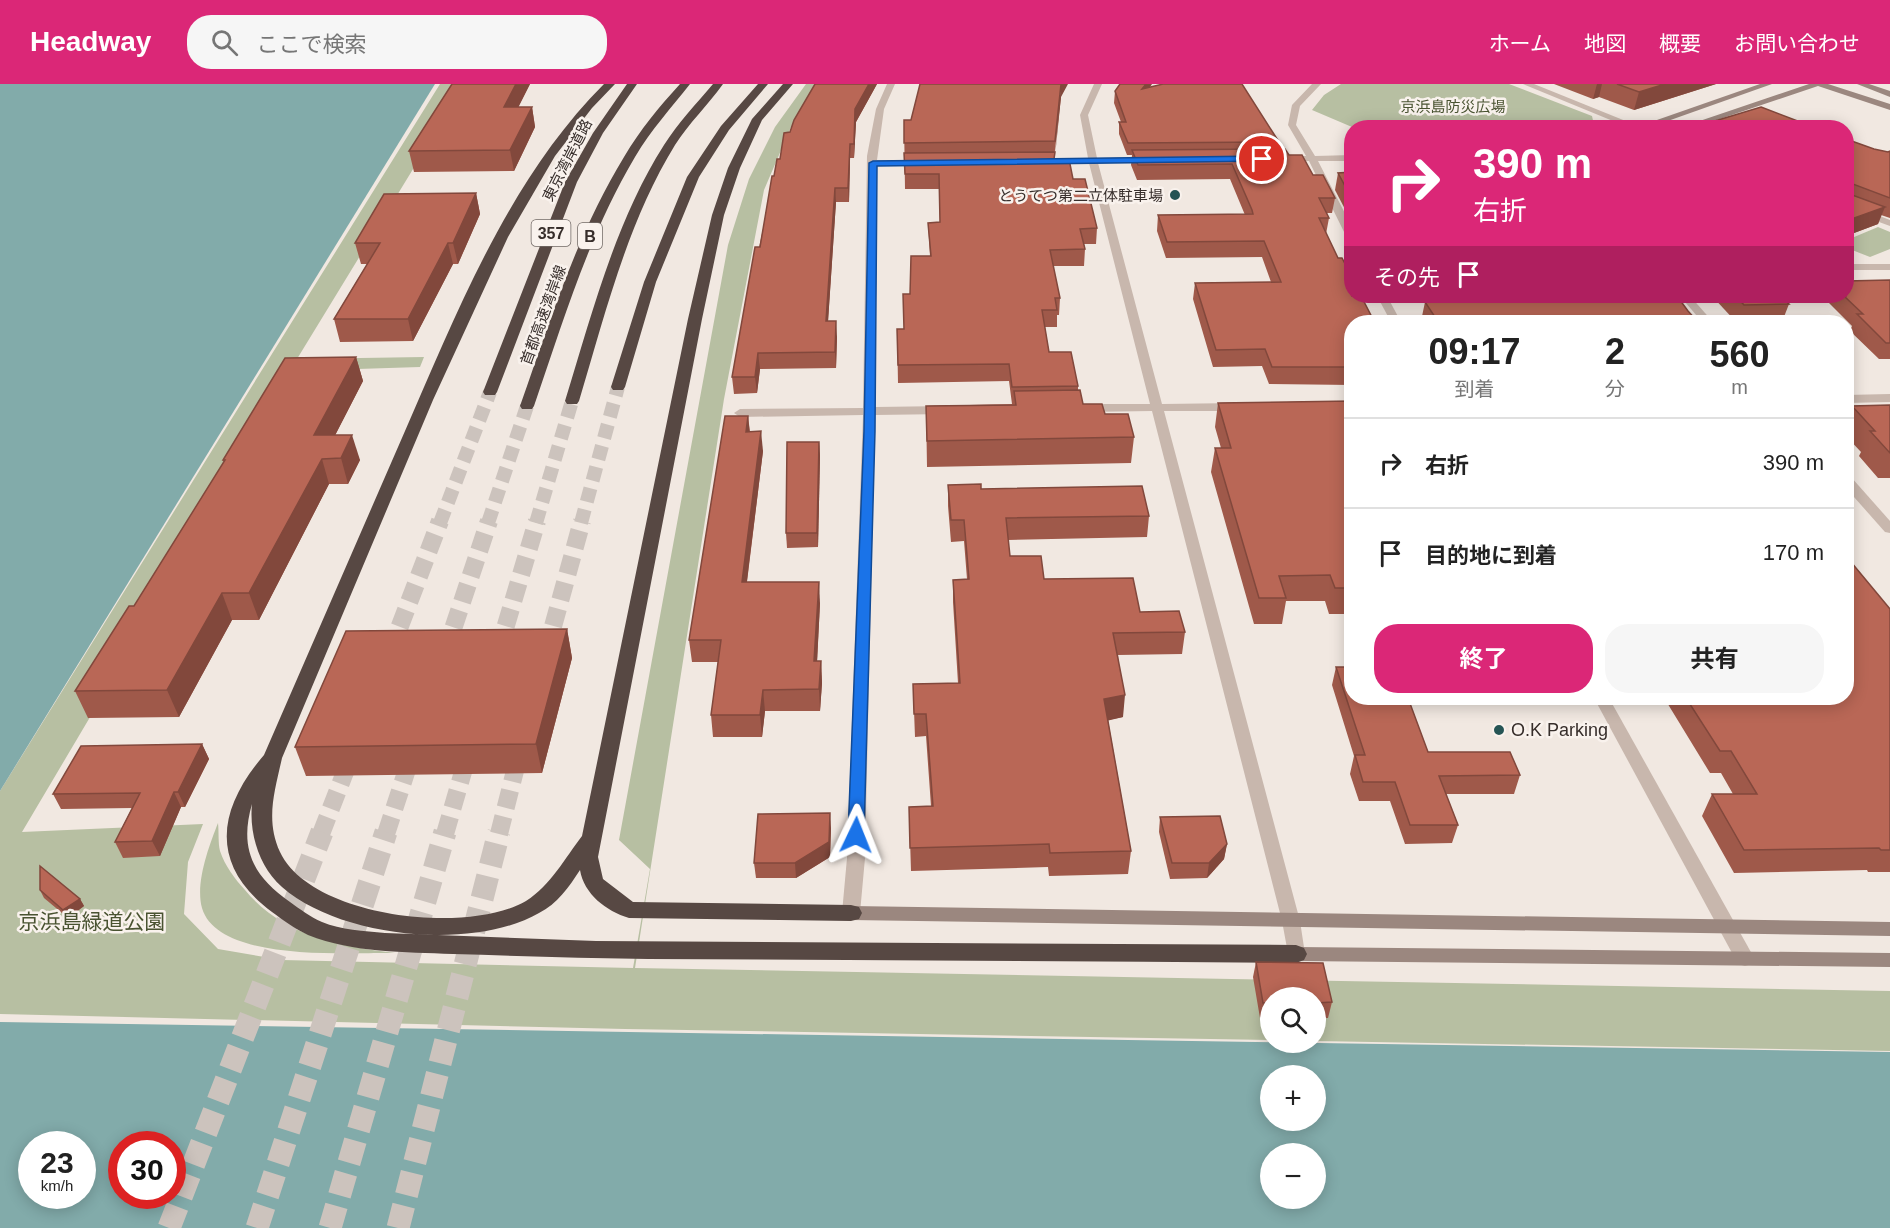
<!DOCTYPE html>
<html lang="ja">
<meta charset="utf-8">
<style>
:root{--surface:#fff;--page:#f6f6f6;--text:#222;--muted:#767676;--line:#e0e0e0;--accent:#db2777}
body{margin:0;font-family:Arial,"Noto Sans JP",sans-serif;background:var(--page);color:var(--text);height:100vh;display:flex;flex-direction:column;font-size:22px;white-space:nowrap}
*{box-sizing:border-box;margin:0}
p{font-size:20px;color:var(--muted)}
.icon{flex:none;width:33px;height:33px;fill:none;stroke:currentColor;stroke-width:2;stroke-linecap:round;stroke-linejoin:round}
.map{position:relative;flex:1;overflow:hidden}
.sheet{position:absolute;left:1344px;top:231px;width:510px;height:390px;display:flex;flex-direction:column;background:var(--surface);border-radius:24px;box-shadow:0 3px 15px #0003}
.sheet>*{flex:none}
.top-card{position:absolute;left:1344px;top:36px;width:510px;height:183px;border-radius:24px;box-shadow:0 3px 15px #0003;background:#db2777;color:#fff;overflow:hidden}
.controls{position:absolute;left:1260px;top:903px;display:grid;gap:12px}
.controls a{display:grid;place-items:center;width:66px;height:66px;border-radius:50%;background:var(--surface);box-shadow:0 3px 15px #0003;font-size:30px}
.speed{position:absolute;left:18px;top:1047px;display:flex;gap:12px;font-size:30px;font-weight:700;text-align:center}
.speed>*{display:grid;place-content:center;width:78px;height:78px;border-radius:50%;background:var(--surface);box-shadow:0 3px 15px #0003;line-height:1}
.speed small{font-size:15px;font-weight:400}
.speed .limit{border:9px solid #d22;background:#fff;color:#111}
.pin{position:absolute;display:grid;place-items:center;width:51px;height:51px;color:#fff;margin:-26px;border:3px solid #fff;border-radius:50%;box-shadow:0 2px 6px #0007}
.me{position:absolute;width:66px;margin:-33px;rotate:2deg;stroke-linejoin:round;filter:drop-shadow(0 0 4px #0008)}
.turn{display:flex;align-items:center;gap:21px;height:126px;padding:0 30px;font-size:27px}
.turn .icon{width:78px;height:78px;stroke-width:2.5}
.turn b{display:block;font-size:42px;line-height:51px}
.then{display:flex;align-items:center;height:57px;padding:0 30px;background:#0003;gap:12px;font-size:22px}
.eta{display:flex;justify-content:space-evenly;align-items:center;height:102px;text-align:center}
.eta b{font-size:36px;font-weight:700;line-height:42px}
.primary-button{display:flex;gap:12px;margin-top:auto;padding:12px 30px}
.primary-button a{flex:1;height:69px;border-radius:24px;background:var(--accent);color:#fff;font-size:24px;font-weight:700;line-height:69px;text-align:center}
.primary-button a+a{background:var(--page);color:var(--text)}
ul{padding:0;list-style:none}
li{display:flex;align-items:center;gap:18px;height:90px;padding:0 30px;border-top:2px solid var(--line)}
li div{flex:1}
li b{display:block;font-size:22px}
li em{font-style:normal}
header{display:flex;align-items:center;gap:36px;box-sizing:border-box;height:84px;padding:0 30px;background:var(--accent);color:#fff}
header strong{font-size:28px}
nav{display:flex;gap:33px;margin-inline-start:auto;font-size:21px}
.search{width:420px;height:54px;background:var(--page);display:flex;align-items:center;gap:15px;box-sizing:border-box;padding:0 21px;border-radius:24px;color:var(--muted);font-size:22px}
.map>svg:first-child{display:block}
.green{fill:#b7bfa2}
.water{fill:#82abaa;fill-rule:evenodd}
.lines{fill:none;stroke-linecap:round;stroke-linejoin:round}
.highway-tunnel-far2{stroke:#ccc3bd;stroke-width:14;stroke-dasharray:14 8;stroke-linecap:butt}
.highway-tunnel-far1{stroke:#ccc3bd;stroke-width:18;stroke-dasharray:18 9;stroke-linecap:butt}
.highway-tunnel{stroke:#ccc3bd;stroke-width:23;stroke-dasharray:23 11;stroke-linecap:butt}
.street{fill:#c8b7ad;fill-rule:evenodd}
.secondary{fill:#9b877f;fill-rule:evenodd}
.highway{fill:#574843;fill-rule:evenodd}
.wall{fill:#9f594a}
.shaded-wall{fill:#82483c}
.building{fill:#b96756;stroke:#82483c;stroke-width:1.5}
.route{fill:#1a73e8;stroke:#114b97;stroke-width:1.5}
.poi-dot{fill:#255454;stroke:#f9f2ed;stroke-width:2}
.labels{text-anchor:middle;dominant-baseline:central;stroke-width:5;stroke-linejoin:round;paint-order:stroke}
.far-park-label{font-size:15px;fill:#495331;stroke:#f9f2ed}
.far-street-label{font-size:15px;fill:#372e2b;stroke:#f9f2ed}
.far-poi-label{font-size:15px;fill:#372e2b;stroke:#f9f2ed;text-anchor:end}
.shield{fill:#f9f2ed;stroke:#716965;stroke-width:1.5}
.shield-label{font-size:16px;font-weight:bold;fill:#372e2b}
.poi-label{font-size:18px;fill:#372e2b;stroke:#f9f2ed;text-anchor:start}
.near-park-label{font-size:21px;fill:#495331;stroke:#f9f2ed}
</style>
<header>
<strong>Headway</strong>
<div class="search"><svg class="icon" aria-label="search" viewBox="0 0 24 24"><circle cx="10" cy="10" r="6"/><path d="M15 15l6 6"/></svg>ここで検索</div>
<nav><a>ホーム</a><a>地図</a><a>概要</a><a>お問い合わせ</a></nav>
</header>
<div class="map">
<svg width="1890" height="1144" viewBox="0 0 1890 1144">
<rect width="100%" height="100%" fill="#f1e8e1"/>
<g class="green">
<polygon points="440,0 465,0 297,275 424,273 420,283 295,287 22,748 203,740 188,778 184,830 218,865 282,876 633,884 650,785 619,756 728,161 749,95 775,43 806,0 822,0 791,43 764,106 724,315 635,884 1890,907 1890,967 1316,957 1316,914 1270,914 1270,956 625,945 0,930 0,707"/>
<polygon points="1341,0 1509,0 1592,32 1594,41 1587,44 1393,44 1377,37 1352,43 1312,26 1324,11"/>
<polygon points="1878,143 1890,148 1890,165 1870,173 1847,164 1847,156"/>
<path d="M 218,739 C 219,748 218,759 220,767 C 225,782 235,795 245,806 C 283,852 339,862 395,869 C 350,868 218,879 202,824 C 195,799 209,762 218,739 Z"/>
</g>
<g class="water">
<polygon points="0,0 435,0 0,707"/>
<path d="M 0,938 L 1890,968 L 1890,1144 L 0,1144 ZM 1270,992 L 1316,992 L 1316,1036 L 1270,1036 ZM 32,1060 L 82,1060 L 82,1112 L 32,1112 ZM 122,1060 L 172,1060 L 172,1112 L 122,1112 ZM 1270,1070 L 1316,1070 L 1316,1114 L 1270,1114 Z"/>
</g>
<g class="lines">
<g class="highway-tunnel-far2">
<polyline points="440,439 490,308"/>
<polyline points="488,439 527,322"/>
<polyline points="536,439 572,317"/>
<polyline points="581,439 618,303"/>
</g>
<g class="highway-tunnel-far1">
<polyline points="390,568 440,437"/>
<polyline points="498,568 537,437"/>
<polyline points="546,568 582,437"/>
<polyline points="445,569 489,437"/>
<polyline points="321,750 352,670"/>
<polyline points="386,750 413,667"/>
<polyline points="445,750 469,667"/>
<polyline points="499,750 520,667"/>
</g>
<g class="highway-tunnel">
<polyline points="169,1144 322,748"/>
<polyline points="257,1144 386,748"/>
<polyline points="330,1144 445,748"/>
<polyline points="398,1144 499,748"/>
</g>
<g class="street">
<polygon points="887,0 895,0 884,25 877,76 924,76 929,79 924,82 877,82 875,323 947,322 953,326 947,330 875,331 865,774 860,829 857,834 851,836 845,834 842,829 847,774 863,331 740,333 734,329 740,325 863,324 867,72 876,25"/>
<polygon points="1094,0 1102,0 1088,31 1097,74 1152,73 1157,76 1152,79 1098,79 1162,320 1238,319 1244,323 1238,327 1164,327 1300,837 1305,870 1303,875 1296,877 1289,875 1282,837 1152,327 1085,328 1079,324 1085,320 1150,320 1089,79 1050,80 1045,77 1050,74 1088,74 1080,31"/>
<polygon points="1312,0 1321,0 1300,22 1296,41 1315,72 1352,71 1352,77 1318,77 1352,143 1352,157 1347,154 1309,77 1284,78 1279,75 1284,72 1306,72 1288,41 1292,21"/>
<polygon points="1523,0 1534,0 1643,44 1630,44"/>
<polygon points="1846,119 1890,136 1890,142 1846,126"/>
<rect x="1846" y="180" width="44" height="6"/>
<polygon points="1377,212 1387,212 1401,238 1391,238"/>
<polygon points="1680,212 1690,212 1713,238 1702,238"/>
<polygon points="1890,310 1890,318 1846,319 1846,311"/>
<polygon points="1846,392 1851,393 1890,437 1890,449 1885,448 1846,404"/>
<polygon points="1594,614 1609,614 1752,870 1754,875 1752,880 1745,882 1738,880"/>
</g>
<g class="secondary">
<polygon points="1760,0 1772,0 1648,44 1634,44"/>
<polygon points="1809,0 1828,0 1890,20 1890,26 1818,2 1693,44 1679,44"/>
<polygon points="1857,0 1869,0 1890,7 1890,13"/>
<polygon points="851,822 1890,838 1890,852 851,836 845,834 842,829 845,824"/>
<polygon points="1296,863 1890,869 1890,883 1296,877 1289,875 1287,870 1289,865"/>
</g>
<g class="highway">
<path d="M 604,0 L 615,0 L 592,24 L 555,72 L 508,153 L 433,316 L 282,674 C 275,706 265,736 280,768 C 311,834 468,851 526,817 C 551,801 565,774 582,752 L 688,235 L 712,131 L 728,84 L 752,35 L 783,0 L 793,0 L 762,36 L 740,84 L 724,131 L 702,235 L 598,773 L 603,795 L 633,818 L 851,821 L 859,823 L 862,829 L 859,835 L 851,837 L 629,834 C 606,827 584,810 580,786 C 569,803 557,820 539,829 C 473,867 340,854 282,803 C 259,783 249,749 252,720 C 239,765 253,792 290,818 C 300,825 310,833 322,838 C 341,846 364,847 385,849 L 596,857 L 1296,861 L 1304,864 L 1307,870 L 1304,876 L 1296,879 C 1080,877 864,876 648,875 C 583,874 518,872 453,870 C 404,868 354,869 308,851 C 295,845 283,836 272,828 C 209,781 217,726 264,671 C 311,563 358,455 405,347 C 458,226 509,95 604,0 Z"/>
<polygon points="627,0 637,0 603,49 577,98 497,308 495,311 485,311 483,308 565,98 593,49"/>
<path d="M 680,0 L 690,0 C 671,24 651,46 635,73 C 589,150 563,238 534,322 L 532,325 L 522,325 L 520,322 C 550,237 577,150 624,73 C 640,46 659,23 680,0 Z"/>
<path d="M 713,0 L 723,0 C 708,21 689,39 675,61 C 627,139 605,231 579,317 L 577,320 L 567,320 L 565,317 C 592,230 615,138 664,61 C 678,39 696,20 713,0 Z"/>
<polygon points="758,0 768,0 729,46 699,93 656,198 625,303 623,306 613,306 611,303 644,198 687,93 721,42"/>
</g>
</g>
<g class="wall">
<polygon points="452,0 530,0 518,23 532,23 535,43 514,87 414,88 409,67"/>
<polygon points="815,0 877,0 856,38 854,74 850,74 849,118 836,118 828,237 837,253 836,284 760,285 757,309 734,310 732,293 774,92 790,48"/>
<polygon points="1554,0 1716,0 1634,26 1599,13 1593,15"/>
<polygon points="1150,3 1279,58 1278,65 1289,71 1313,91 1335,114 1332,129 1327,129 1329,134 1326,150 1352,238 1352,301 1269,300 1262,282 1213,283 1193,215 1195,199 1271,198 1262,173 1166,174 1157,147 1158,131 1245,131 1230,95 1137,96 1131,81 1132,71 1127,71 1119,50 1119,38 1121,38 1114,19 1115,7"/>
<polygon points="1061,13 1054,75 1073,95 1097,144 1096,160 1084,160 1085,165 1084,182 1053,182 1060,214 1059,231 1057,231 1057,243 1045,243 1049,268 1078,302 1078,306 1083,320 1105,330 1134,353 1131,379 927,383 926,322 1013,320 1012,320 1009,297 898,299 897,245 904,245 910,210 930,172 928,139 940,138 939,105 905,105 904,36 911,36"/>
<polygon points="1705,40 1816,44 1704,44"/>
<polygon points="1846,55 1874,65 1888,68 1890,67 1890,134 1881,131 1878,140 1846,152"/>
<polygon points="1352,88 1352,129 1347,129 1335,106 1338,89"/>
<polygon points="476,109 480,130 458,180 453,180 413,257 340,258 334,235 367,180 361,180 355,159"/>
<polygon points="1890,196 1890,275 1879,275 1850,247 1852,242 1823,213 1824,212 1846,212"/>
<polygon points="1424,212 1677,212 1688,227 1698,238 1422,238 1421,237 1425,218 1428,218"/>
<polygon points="1712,212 1781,212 1789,220 1782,238 1736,238"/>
<polygon points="356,273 363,297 335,351 360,376 348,400 329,400 259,536 232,536 179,633 88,634 75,607 134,522 224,378 223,376"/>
<polygon points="1352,317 1352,530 1329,530 1325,517 1286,517 1282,540 1254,540 1211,388 1215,364 1221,364 1215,343 1218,319"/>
<polygon points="1890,321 1890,394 1878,394 1859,372 1861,368 1846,352 1846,334 1852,322"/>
<polygon points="748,332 750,348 763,367 747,498 820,519 817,577 821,577 822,599 820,627 765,627 762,653 713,653 711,631 718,578 692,578 689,556"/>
<polygon points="819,358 820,372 818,463 787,464 786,449"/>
<polygon points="948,401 1149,432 1147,453 1008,456 1010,472 1044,495 1140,528 1185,548 1182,570 1118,571 1123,633 1108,636 1131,767 1128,790 1049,792 1048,783 911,787 909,723 931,722 926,652 915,653 913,600 958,599 953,518 953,496 967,495 964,457 951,458 948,422"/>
<polygon points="1890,525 1890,788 1868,788 1867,786 1734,789 1702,732 1712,710 1733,710 1721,689 1710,689 1666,617 1668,614 1846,614"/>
<polygon points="567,545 572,574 542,689 306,692 295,663"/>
<polygon points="1336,583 1428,668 1520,691 1514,710 1446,710 1458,741 1452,759 1405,760 1390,717 1359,717 1350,690 1354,672 1332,601"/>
<polygon points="202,660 209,675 185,723 181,723 160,772 123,774 115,758 132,724 61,725 53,710"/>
<polygon points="1160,733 1227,760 1224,775 1207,794 1170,795 1159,748"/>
<polygon points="831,744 830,773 796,794 756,794 754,779"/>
<polygon points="40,806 80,815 84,822 68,834 44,814"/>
<polygon points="1256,878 1332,918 1328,934 1316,934 1316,914 1270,914 1270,934 1260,934 1253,893"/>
</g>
<g class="shaded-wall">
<polygon points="516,0 530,0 508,44 504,23"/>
<polygon points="869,0 877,0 856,38 854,74 854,60 855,25"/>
<polygon points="1061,0 1068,0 1061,13 1055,72"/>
<polygon points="1146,0 1152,0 1141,17 1142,5"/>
<polygon points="1597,0 1602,0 1599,13 1593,15"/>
<polygon points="1665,0 1716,0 1634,26 1639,8"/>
<polygon points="532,23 535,43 514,87 510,66"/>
<polygon points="850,60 850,74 849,118 848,104"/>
<polygon points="835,104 836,118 827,253 826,237"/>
<polygon points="476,109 480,130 458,180 453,159"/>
<polygon points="1885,123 1878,140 1846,152 1846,137"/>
<polygon points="448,159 453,180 413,257 408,235"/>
<polygon points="836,237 837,253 836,284 835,268"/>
<polygon points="758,269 760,285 757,309 755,293"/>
<polygon points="356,273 363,297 323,375 322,375 329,400 259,536 249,509 314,351"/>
<polygon points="748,332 750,352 746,348"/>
<polygon points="761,347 763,367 744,520 742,498"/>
<polygon points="352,351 360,376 348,400 341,374"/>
<polygon points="819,358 820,372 818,463 817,449"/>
<polygon points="819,498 820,519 816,599 814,577"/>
<polygon points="222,509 232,536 179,633 167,606"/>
<polygon points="567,545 572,574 542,689 536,660"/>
<polygon points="821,577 822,599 820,627 819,605"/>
<polygon points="763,606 765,627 762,653 760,631"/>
<polygon points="1125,611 1123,633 1102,638 1104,615"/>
<polygon points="202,660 209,675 185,723 178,708"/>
<polygon points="174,708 181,723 160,772 152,757"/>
<polygon points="830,729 831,744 830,773 796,794 795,779"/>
<polygon points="1227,760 1224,775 1207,794 1209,779"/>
<polygon points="80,815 84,822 68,834 63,826"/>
</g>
<g class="building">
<polygon points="452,0 516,0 504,23 532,23 510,66 409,67"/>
<polygon points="815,0 869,0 855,25 854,60 850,60 848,104 835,104 826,237 836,237 835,268 758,269 755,293 732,293 755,163 760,163 772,92 774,92 777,75 780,75 784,49 790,48 794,36"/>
<polygon points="920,0 1061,0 1055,57 904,59 904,36 911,36"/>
<polygon points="1120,0 1146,0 1142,5 1163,0 1242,0 1279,58 1128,59 1119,38 1126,38 1115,7"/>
<polygon points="1617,0 1665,0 1639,8"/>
<polygon points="1761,23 1816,44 1714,44 1705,40"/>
<polygon points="1846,55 1874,65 1888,68 1890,67 1890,114 1853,100 1850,102 1852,111 1885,123 1846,137"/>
<polygon points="1285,65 1289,71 1302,71 1313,91 1323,91 1335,114 1319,114 1329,134 1319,134 1338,174 1342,174 1352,193 1352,212 1361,212 1374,237 1389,237 1390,238 1352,238 1352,283 1272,283 1265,265 1216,266 1195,199 1281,198 1264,157 1167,158 1158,131 1253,130 1252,126 1232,80 1138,81 1132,66"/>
<polygon points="1055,68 1054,75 1069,75 1073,95 1085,95 1097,144 1080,145 1085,165 1050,166 1060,214 1055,214 1057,226 1042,226 1049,268 1071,268 1078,302 1012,303 1009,280 898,281 897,245 904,245 903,210 910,210 911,172 931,172 928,139 940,138 939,90 905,90 904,69"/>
<polygon points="1352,88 1352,111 1350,111 1338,89"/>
<polygon points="476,109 453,159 448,159 408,235 334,235 380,159 355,159 384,110"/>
<polygon points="1890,196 1890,259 1886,259 1857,230 1863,230 1844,212 1846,212 1846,197"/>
<polygon points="1439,212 1677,212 1688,227 1698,238 1433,238 1429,233 1435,233 1425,218 1443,218"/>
<polygon points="1736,212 1781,212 1789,220 1744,221"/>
<polygon points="356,273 314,351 352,351 341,374 322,375 249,509 222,509 167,606 75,607 129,522 134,522 225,376 223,376 285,274"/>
<polygon points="1080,306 1083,320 1102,320 1105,330 1128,330 1134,353 927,357 926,322 1016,321 1014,307"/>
<polygon points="1352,317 1352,504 1335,504 1330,491 1279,492 1286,514 1259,514 1215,364 1231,364 1218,319"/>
<polygon points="1890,321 1890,369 1870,347 1875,347 1852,322"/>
<polygon points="725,332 748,332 746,348 761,347 742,498 819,498 814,577 821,577 819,605 763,606 760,631 711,631 721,556 689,556"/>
<polygon points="787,358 819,358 817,449 786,449"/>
<polygon points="981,400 981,405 1142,402 1149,432 1006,434 1010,472 1041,472 1044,495 1133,494 1140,528 1179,527 1185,548 1113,549 1125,611 1104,615 1131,767 1050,769 1049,760 910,764 909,723 933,722 926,630 914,630 913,600 960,599 953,496 969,495 964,436 951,436 948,401"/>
<polygon points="1846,472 1890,525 1890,766 1881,766 1879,764 1744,766 1712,710 1757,710 1731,667 1720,667 1686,614 1846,614"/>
<polygon points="567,545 536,660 295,663 346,547"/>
<polygon points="1336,583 1352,583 1352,614 1408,614 1428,668 1510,668 1520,691 1439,692 1458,741 1410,741 1395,698 1363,698 1355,671 1365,671"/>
<polygon points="202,660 178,708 174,708 152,757 115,758 140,709 53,710 81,662"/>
<polygon points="830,729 829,758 795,779 754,779 758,730"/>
<polygon points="1220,732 1227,760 1209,779 1172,779 1160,733"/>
<polygon points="40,782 80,815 63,826 40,806"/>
<polygon points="1256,878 1323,879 1332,918 1316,919 1316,914 1270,914 1270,919 1263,919"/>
</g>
<polygon class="route" points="1262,72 1267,75 1265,77 877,82 875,347 864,751 862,755 851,755 848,751 864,347 869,79 873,77"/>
<g class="poi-dot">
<circle cx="1175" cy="111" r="6"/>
<circle cx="1499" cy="646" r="6"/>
</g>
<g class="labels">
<g class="far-park-label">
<text x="1453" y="22">京浜島防災広場</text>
</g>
<g class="far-street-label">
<text transform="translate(567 76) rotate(-63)">東京湾岸道路</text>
<text transform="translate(543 231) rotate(-70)">首都高速湾岸線</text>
</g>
<g class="far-poi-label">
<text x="1163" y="111">とうてつ第二立体駐車場</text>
</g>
<g class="shield">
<rect x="531.5" y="136" width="39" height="26" rx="4.5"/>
<rect x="578" y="139" width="24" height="26" rx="4.5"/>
</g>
<g class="shield-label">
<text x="551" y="149">357</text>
<text x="590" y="152">B</text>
</g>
<g class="poi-label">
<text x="1511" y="646">O.K Parking</text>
</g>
<g class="near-park-label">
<text x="92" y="837">京浜島緑道公園</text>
</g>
</g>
</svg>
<div class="controls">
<a><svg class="icon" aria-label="search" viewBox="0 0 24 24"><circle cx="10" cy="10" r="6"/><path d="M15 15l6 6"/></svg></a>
<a>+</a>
<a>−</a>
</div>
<div class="speed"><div>23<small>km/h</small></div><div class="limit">30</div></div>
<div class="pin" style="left:1262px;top:75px;background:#d93025"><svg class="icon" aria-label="arrive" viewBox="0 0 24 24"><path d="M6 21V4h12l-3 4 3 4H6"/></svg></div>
<svg class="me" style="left:856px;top:751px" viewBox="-20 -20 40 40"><path d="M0-17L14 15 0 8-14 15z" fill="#1a73e8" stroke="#fff" stroke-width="4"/></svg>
<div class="top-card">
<div class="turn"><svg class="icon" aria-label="right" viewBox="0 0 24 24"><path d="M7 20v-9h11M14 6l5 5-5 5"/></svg><div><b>390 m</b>右折</div></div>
<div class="then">その先<svg class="icon" aria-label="arrive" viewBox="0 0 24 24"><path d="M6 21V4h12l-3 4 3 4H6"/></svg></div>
</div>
<section class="sheet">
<div class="eta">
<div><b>09:17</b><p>到着</p></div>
<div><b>2</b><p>分</p></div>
<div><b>560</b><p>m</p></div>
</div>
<ul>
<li><svg class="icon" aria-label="right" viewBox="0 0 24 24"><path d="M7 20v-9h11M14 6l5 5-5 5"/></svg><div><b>右折</b></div><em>390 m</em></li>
<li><svg class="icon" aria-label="arrive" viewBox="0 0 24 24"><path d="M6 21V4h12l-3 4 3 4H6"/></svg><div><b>目的地に到着</b></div><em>170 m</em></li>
</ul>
<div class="primary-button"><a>終了</a><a>共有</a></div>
</section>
</div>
